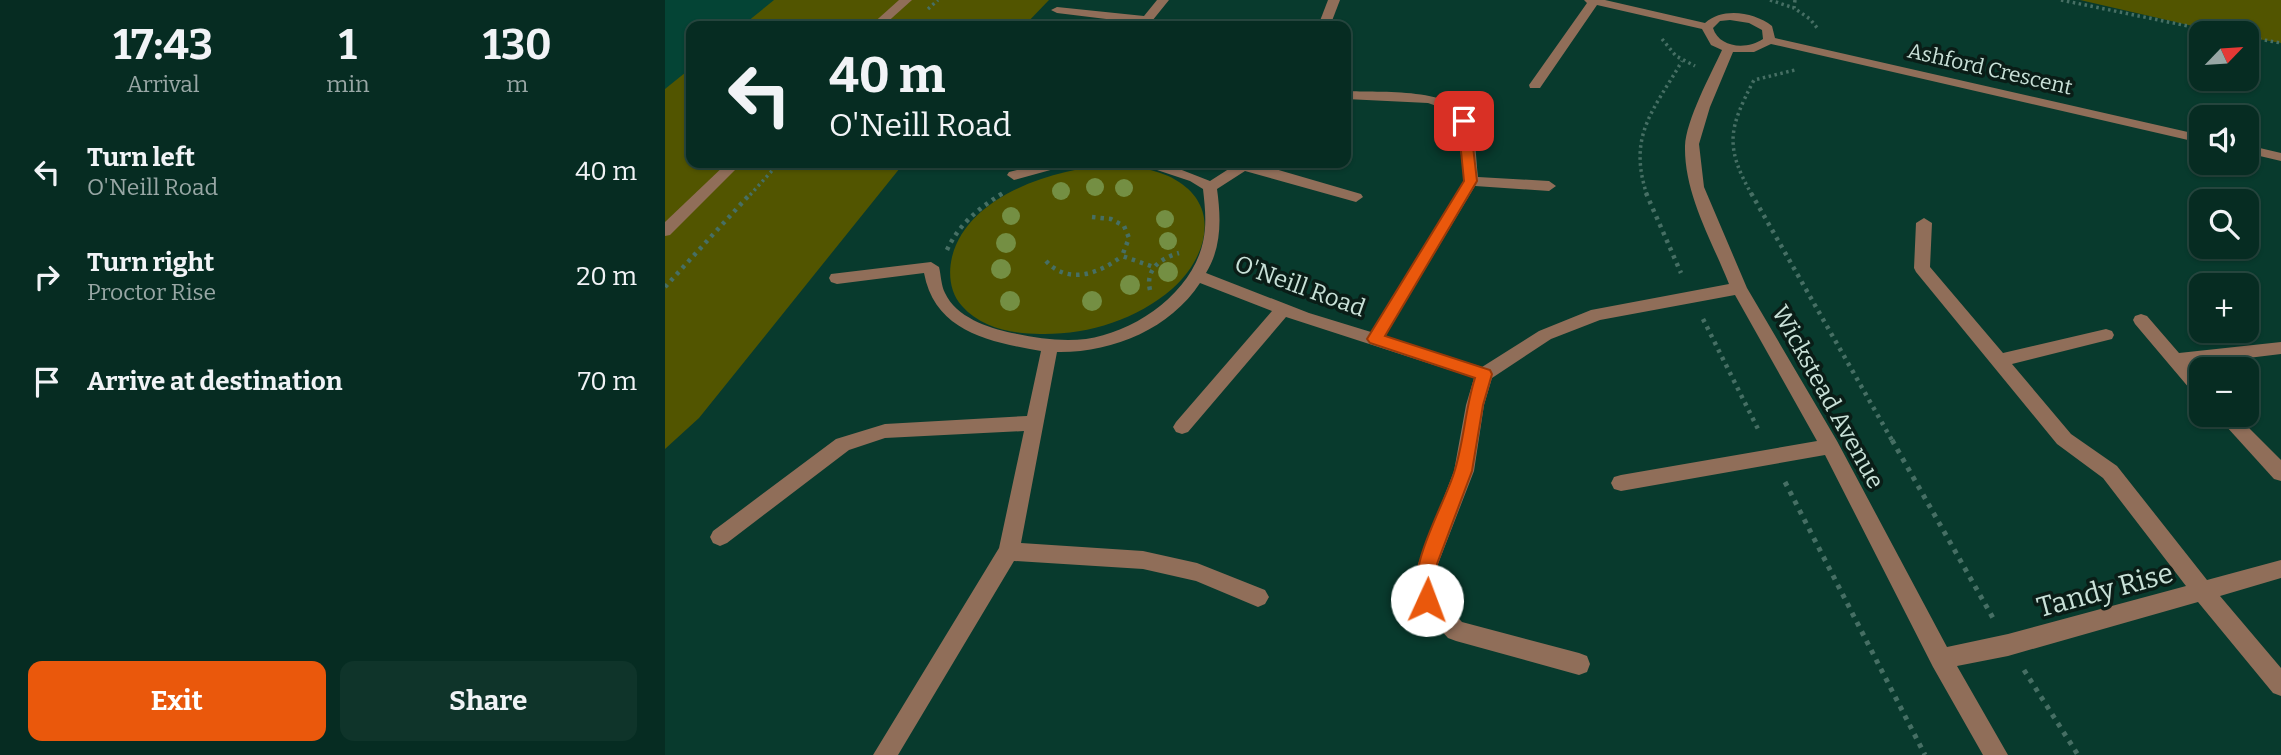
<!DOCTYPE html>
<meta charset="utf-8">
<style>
:root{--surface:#062c22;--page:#0f342a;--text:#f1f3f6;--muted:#98a7a5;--line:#274840;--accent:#ea580c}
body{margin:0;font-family:Bitter,serif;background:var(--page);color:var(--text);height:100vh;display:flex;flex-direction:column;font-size:26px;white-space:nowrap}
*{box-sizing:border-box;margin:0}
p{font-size:23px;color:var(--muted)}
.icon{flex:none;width:38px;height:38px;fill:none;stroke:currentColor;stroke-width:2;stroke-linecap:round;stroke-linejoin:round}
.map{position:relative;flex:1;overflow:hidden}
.details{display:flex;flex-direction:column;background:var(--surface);width:665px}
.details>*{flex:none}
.guide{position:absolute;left:21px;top:21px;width:665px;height:147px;border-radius:14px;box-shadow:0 2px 5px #0004,0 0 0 2px var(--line);background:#062c22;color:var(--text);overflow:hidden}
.needle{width:46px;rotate:65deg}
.buttons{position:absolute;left:1524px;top:21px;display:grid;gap:14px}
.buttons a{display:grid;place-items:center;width:70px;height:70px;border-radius:14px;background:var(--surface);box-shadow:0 2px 5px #0004,0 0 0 2px var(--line);font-size:35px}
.pin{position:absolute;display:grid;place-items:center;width:60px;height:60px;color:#fff;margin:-30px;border-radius:14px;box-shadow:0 4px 10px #0006}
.me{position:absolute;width:77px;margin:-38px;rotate:2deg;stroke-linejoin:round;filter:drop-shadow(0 0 5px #0008)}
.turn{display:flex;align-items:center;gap:24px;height:147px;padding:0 28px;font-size:32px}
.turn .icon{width:91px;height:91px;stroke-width:2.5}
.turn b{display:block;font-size:49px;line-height:60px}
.eta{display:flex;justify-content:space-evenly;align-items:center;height:119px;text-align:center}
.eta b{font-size:42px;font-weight:700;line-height:49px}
.cta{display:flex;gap:14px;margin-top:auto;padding:14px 28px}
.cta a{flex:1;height:80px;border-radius:14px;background:var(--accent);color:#fff;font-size:28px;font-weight:700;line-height:80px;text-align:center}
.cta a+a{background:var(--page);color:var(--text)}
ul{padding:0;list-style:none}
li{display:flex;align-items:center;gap:21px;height:105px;padding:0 28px}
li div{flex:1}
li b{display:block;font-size:26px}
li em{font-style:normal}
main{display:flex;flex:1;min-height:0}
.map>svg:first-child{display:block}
.built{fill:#044435}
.green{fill:#525500}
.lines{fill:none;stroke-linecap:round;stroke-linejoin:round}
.path-far2{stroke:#466f64;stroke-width:3.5;stroke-dasharray:2.5 3.5;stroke-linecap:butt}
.path-far1{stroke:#466f64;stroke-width:4.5;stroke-dasharray:3.5 5;stroke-linecap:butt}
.path{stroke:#466f64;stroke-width:5;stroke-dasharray:4.5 6;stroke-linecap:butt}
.minor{fill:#906e59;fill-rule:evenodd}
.tree{fill:#748f43}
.route{fill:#ea580c;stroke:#983908;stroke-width:2}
.labels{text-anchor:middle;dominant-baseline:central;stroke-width:7;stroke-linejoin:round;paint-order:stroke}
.far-street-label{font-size:21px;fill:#c9e1d8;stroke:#0a1d17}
.street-label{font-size:24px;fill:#c9e1d8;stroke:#0a1d17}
.near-street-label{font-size:28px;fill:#c9e1d8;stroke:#0a1d17}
</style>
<main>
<section class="details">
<div class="eta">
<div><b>17:43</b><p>Arrival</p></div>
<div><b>1</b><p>min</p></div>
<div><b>130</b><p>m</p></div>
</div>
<ul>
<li><svg class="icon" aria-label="left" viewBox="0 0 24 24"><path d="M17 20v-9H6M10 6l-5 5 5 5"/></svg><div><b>Turn left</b><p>O'Neill Road</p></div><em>40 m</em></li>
<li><svg class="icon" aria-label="right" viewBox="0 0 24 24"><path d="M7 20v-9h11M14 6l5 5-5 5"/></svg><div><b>Turn right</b><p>Proctor Rise</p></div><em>20 m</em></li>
<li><svg class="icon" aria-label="arrive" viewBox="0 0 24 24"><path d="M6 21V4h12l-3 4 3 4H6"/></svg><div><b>Arrive at destination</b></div><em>70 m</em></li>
</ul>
<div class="cta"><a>Exit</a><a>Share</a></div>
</section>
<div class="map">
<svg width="1616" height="755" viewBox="0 0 1616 755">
<rect width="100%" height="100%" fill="#083a2d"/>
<polygon class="built" points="0,0 116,0 83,26 26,26 26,72 0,93"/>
<g class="green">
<polygon points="109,0 384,0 359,26 77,26"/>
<polygon points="1415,0 1616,0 1616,43 1582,37 1582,33 1558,33"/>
<polygon points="26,68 26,163 239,163 34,418 0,449 0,89"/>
<path d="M 448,165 C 470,167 495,169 514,182 C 557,210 540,260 507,289 C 471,320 422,335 375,334 C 348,334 316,328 297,306 C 285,293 283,274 287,257 C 303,194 392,168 448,165 Z"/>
</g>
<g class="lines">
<g class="path-far2">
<polyline points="1105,0 1129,8"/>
<polyline points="1130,0 1129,8 1145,19 1153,29"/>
<polyline points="1396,0 1557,33"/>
<polyline points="263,9 273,0"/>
<polyline points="1582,37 1616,43"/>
<polyline points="997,39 1011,56 1030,66"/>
<polyline points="85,195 114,163"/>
<polyline points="335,195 338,193"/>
<path d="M 982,195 C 962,135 989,110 1017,61"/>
<path d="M 1087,195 C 1059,146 1064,128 1089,80 L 1130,70"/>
</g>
<g class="path-far1">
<polyline points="981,193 1016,273"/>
<polyline points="1086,193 1228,442"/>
<polyline points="427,217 446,219 459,226 464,238 457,256 489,267"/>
<path d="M 282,250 C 294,224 314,208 338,193"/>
<path d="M 381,261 C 403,285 434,274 457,256"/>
<polyline points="0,287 86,193"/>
<path d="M 485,290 C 480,269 496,258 514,253"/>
<polyline points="1038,319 1095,433"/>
</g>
<g class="path">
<polyline points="1227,440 1328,618"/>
<polyline points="1120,482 1260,755"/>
<polyline points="1359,670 1413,755"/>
</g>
<g class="minor">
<polygon points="234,0 247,0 218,26 205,26"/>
<polygon points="492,0 504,0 483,26 471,26 474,23 392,13 386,10 392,7 479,16"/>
<polygon points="663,0 675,0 665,26 653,26"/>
<path d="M 919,0 L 940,0 L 1040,23 C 1058,7 1089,12 1107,26 L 1110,38 L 1536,135 L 1536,143 L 1106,44 L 1089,52 L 1068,52 L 1045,107 L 1034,144 L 1039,187 L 1082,288 L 1172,441 L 1282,647 L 1343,634 L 1521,586 L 1438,478 L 1392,444 L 1251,272 L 1249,268 L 1251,223 L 1259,218 L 1267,223 L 1265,267 L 1338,353 L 1441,329 L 1447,331 L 1449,335 L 1447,339 L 1347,364 L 1406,434 L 1452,466 L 1542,580 L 1616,560 L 1616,578 L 1555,596 L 1616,668 L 1616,696 L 1608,693 L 1533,602 L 1343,656 L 1292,666 L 1343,755 L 1318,755 L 1268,667 L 1160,455 L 956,491 L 949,489 L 946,483 L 949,477 L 956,475 L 1152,441 L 1070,295 L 935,320 L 886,339 L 827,378 L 819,405 L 809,471 L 773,564 L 773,596 L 797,622 L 914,653 L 922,656 L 925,664 L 922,672 L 914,675 L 791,641 L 783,638 L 755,607 L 751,600 L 753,564 L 789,471 L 801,405 L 809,378 L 621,317 L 523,432 L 517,434 L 511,432 L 508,427 L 511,422 L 607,311 L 535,283 C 505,329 447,353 392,352 L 356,543 L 478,551 L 532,563 L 600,590 L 604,597 L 600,604 L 593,607 L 531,581 L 478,569 L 349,561 L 233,755 L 208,755 L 334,548 L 359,431 L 220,438 L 184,450 L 62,543 L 55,546 L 48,543 L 45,537 L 48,531 L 171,439 L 220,424 L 362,416 L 376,351 C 325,342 270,332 259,273 L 172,284 L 166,282 L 164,278 L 166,274 L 266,262 L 274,267 C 276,275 276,285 280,293 C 291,317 323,328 347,333 C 371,338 396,342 421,339 C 470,332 527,293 538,242 C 542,224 540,207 538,189 L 525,181 L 480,166 L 478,163 L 499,163 L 545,181 L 573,163 L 590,163 L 696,194 L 698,197 L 691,202 L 580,171 L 552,189 C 556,218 557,247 541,273 L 644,313 L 706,332 L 799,181 L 792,121 L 783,110 L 763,103 L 681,99 L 681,91 C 712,93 795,86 806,123 C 811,139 811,160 813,177 L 884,181 L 891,186 L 884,191 L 810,186 L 720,336 L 817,367 L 874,331 L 926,310 L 1064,284 C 1047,241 1019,194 1020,146 C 1021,120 1046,74 1057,50 L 1046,45 L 1037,29 L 932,5 L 875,88 L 865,88 L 864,85 L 922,3 ZM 1065,20 L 1084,23 L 1097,30 L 1098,39 C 1082,50 1054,48 1048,28 L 1055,21 Z"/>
<polygon points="1582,145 1616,153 1616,161 1582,153"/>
<polygon points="62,163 77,163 5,235 0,236 0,222"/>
<polygon points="379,163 402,163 400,166 349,180 342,175 344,172"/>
<polygon points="1476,314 1482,316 1514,353 1616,342 1616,354 1525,365 1536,378 1536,397 1530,395 1470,324 1468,320 1470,316"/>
<polygon points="1551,415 1571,415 1616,460 1616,481 1609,479"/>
</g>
</g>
<g class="tree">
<circle cx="430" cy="187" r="9"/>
<circle cx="459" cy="188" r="9"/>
<circle cx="396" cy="191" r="9"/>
<circle cx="346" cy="216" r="9"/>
<circle cx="500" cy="219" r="9"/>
<circle cx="503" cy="241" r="9"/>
<circle cx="341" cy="243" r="10"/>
<circle cx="336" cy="269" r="10"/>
<circle cx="503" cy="272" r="10"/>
<circle cx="465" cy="285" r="10"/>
<circle cx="345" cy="301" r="10"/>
<circle cx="427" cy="301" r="10"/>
</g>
<path class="route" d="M 799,117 L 805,121 L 812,181 L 720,336 L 825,370 L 827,374 L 818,405 L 807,471 L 772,564 L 771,600 L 768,606 L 762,609 L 755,606 C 739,570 778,508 789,473 C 799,442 800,409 810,378 L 705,343 L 702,339 L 799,181 L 793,121 Z"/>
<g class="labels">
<g class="far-street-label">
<text transform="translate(1325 69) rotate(13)">Ashford Crescent</text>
</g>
<g class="street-label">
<text transform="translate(635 286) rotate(20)">O'Neill Road</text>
<text transform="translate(1163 397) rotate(61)">Wickstead Avenue</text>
</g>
<g class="near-street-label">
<text transform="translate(1440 590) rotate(-15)">Tandy Rise</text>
</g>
</g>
</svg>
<div class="buttons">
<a><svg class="needle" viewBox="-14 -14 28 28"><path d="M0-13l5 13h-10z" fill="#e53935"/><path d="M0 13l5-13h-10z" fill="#98a7a5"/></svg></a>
<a><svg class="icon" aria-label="sound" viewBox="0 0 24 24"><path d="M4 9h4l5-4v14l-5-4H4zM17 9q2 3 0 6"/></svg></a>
<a><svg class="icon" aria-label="search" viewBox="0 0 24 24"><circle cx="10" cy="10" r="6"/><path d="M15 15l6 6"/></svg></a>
<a>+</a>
<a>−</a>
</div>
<div class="pin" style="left:799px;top:121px;background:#d93025"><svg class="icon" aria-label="arrive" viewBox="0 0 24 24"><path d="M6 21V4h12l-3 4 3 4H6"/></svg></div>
<svg class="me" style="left:762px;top:600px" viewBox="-20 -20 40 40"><circle r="19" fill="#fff"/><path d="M0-13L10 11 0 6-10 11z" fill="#ea580c"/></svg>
<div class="guide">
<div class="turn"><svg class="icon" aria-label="left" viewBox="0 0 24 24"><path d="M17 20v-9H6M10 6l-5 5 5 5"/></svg><div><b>40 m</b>O'Neill Road</div></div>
</div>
</div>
</main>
